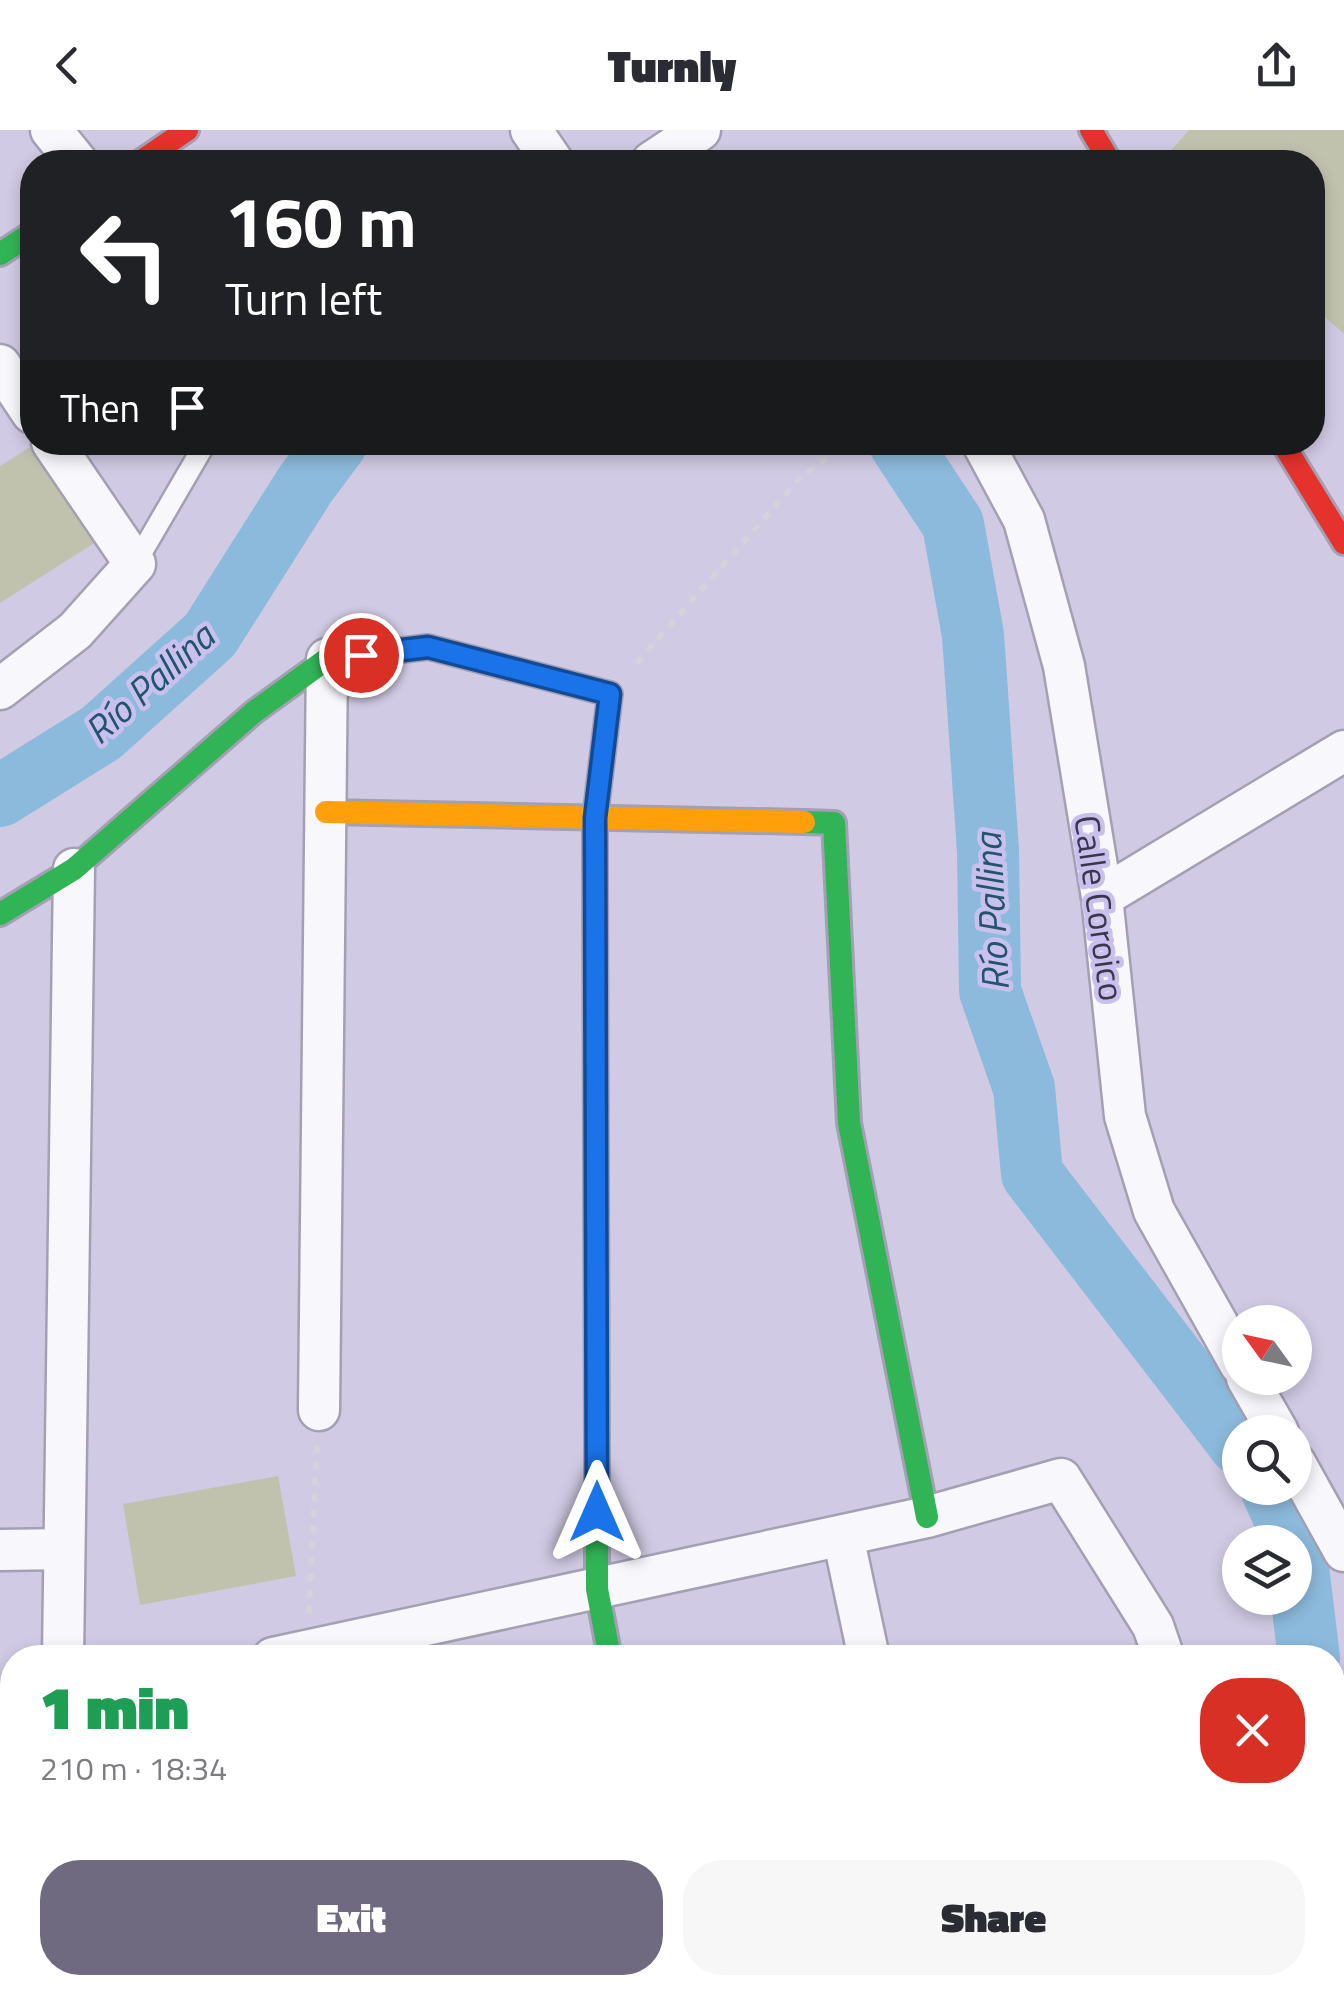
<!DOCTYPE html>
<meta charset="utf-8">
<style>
:root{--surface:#fff;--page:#f7f7f7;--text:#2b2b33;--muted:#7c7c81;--accent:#6f6a80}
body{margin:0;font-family:"Titillium Web",sans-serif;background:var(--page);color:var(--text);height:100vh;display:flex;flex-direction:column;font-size:38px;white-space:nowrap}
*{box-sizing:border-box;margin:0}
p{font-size:32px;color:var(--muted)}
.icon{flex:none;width:55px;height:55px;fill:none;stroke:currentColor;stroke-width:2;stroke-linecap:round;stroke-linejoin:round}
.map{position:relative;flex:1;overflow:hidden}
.sheet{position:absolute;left:0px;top:1515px;width:1345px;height:350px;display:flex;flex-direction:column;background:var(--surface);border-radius:40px 40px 0 0;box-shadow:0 5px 15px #0003}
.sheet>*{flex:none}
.guide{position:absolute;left:20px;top:20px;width:1305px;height:305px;border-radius:40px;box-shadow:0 5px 15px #0003;background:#202124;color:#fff;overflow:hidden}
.needle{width:65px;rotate:303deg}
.fabs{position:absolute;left:1222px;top:1175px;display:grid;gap:20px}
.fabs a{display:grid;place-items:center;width:90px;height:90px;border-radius:50%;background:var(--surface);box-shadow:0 5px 15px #0003;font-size:50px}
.pin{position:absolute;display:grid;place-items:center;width:85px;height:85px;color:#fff;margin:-42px;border:5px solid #fff;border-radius:50%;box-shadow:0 2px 10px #0007}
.me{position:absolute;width:110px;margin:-55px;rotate:0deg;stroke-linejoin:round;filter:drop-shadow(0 0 8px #0008)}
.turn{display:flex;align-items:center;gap:35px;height:210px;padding:0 40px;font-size:45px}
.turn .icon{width:130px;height:130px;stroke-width:2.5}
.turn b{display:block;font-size:70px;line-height:85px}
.then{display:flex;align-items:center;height:95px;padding:0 40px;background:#0003;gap:20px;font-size:38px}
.round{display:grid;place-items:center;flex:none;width:105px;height:105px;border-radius:40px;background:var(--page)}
.headline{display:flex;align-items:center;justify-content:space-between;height:170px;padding:0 40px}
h1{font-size:60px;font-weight:800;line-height:75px;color:#1e9e55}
.button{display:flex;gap:20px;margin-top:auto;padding:20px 40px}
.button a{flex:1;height:115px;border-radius:40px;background:var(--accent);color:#fff;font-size:40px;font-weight:800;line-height:115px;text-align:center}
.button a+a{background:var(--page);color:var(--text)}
header{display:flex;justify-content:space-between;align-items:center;height:130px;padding:0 40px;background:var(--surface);font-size:45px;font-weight:800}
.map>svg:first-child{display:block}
.green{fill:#c1c2ae}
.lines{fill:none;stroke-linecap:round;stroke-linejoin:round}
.river{stroke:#8cbadc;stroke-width:62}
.lane-casing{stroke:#a4a0b3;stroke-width:25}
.street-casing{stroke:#a4a0b3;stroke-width:45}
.fast-casing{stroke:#a4a0b3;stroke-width:28}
.slow-casing{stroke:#a4a0b3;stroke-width:28}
.jam-casing{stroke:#a4a0b3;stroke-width:28}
.path{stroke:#d4d2da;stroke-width:6;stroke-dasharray:8 8;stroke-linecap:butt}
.lane{stroke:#f8f7fb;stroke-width:20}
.street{stroke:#f8f7fb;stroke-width:40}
.fast{stroke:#30b455;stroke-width:22}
.slow{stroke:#ff9f0a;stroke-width:22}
.jam{stroke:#e5322d;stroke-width:22}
.route-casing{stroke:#114b97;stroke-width:25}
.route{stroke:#1a73e8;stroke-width:18}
.labels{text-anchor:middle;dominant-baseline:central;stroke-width:9;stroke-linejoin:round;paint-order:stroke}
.street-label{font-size:35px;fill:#3b374a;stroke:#cac0ee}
.water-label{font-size:38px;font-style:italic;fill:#20546f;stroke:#cac0ee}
</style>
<header><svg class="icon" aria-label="back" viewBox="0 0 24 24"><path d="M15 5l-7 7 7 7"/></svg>Turnly<svg class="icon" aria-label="share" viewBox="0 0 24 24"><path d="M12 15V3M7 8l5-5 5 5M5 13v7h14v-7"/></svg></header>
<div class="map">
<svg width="1344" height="1865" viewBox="0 0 1344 1865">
<rect width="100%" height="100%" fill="#d0cae4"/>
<g class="green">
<polygon points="1189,0 1344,0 1344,204 1313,176 1312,32 1161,32"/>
<polygon points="35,314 96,412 0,473 0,336"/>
<polygon points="278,1346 296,1446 140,1475 123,1374"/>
</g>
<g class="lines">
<g class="river">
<polyline points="899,312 953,394 973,505 988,721 990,861 1024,958 1032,1044 1240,1315"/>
<polyline points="0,666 101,603 210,505 305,355 337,312"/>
<polyline points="1271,1358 1295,1412"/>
<polyline points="1295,1413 1309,1528"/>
<polyline points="1287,1865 1289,1852"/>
</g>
<defs>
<polyline id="lane" points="135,434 206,312"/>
<g id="street">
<polyline points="51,0 77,32"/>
<polyline points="531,0 553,32"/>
<polyline points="652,32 700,0"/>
<polyline points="0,235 32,283"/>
<polyline points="982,312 1024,390 1064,536 1102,767 1125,986 1154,1081 1240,1234"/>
<polyline points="0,559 75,501 135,434 52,312"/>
<polyline points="1102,767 1344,621"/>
<polyline points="1247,1248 1278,1302"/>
<polyline points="319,1280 327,529"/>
<polyline points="1295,1333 1344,1421"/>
<polyline points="843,1406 869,1528"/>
<polyline points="0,1420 64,1419"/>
<polyline points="63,1528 74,739"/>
<polyline points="273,1528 927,1387 1061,1349 1153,1496 1164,1528"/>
<polyline points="0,1585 12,1583"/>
<polyline points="0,1838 18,1865"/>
<polyline points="673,1852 676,1865"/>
<polyline points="939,1852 942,1865"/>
<polyline points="1187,1852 1188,1865"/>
<polyline points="1053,1865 1110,1852"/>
</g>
<g id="fast">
<polyline points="0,124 32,103"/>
<polyline points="804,692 834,693 849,993 927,1387"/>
<polyline points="0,784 74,739 254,582 327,529 428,517 610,564 595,688 595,741"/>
<polyline points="597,1329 597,1459 610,1528"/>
</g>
<polyline id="slow" points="326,682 804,692"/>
<g id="jam">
<polyline points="1091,0 1110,32"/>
<polyline points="140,32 187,0"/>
<polyline points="1282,312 1344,413"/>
<polyline points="595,741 597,1329"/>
</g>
</defs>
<use href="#lane" class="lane-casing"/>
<use href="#street" class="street-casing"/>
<use href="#fast" class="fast-casing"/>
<use href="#slow" class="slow-casing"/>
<use href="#jam" class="jam-casing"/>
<g class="path">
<polyline points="637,533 799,349 848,312"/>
<polyline points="309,1483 317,1316"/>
<polyline points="1332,1623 1344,1621"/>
</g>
<use href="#lane" class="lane"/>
<use href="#street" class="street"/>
<use href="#fast" class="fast"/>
<use href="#slow" class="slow"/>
<use href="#jam" class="jam"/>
</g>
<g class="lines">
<defs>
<polyline id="route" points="361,525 428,517 610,564 595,688 597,1382"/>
</defs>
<use href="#route" class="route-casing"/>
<use href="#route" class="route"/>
</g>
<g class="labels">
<g class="street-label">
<text transform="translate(1100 778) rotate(82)">Calle Coroico</text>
</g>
<g class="water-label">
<text transform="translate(149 553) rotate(-42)">Río Pallina</text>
<text transform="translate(991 782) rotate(-93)">Río Pallina</text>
</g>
</g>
</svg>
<div class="fabs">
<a><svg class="needle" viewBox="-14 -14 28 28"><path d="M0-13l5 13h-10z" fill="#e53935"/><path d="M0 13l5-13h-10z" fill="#7c7c81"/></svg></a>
<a><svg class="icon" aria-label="search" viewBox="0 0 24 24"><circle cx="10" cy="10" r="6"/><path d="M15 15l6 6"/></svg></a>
<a><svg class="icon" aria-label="layers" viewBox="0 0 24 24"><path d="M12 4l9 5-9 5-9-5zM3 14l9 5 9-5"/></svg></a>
</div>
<div class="pin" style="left:361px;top:525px;background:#d93025"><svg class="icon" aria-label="arrive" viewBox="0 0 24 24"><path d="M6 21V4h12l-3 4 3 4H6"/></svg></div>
<svg class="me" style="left:597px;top:1382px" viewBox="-20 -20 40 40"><path d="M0-17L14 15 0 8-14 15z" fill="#1a73e8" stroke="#fff" stroke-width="4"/></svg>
<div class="guide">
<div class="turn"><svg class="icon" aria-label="left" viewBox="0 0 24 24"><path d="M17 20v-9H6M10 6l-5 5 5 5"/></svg><div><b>160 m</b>Turn left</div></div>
<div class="then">Then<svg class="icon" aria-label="arrive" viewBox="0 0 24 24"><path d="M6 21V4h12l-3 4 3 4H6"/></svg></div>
</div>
<section class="sheet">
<div class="headline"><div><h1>1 min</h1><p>210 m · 18:34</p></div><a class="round" style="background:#d93025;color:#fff"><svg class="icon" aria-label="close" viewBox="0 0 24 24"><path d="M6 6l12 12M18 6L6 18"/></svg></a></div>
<div class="button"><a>Exit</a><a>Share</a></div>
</section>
</div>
